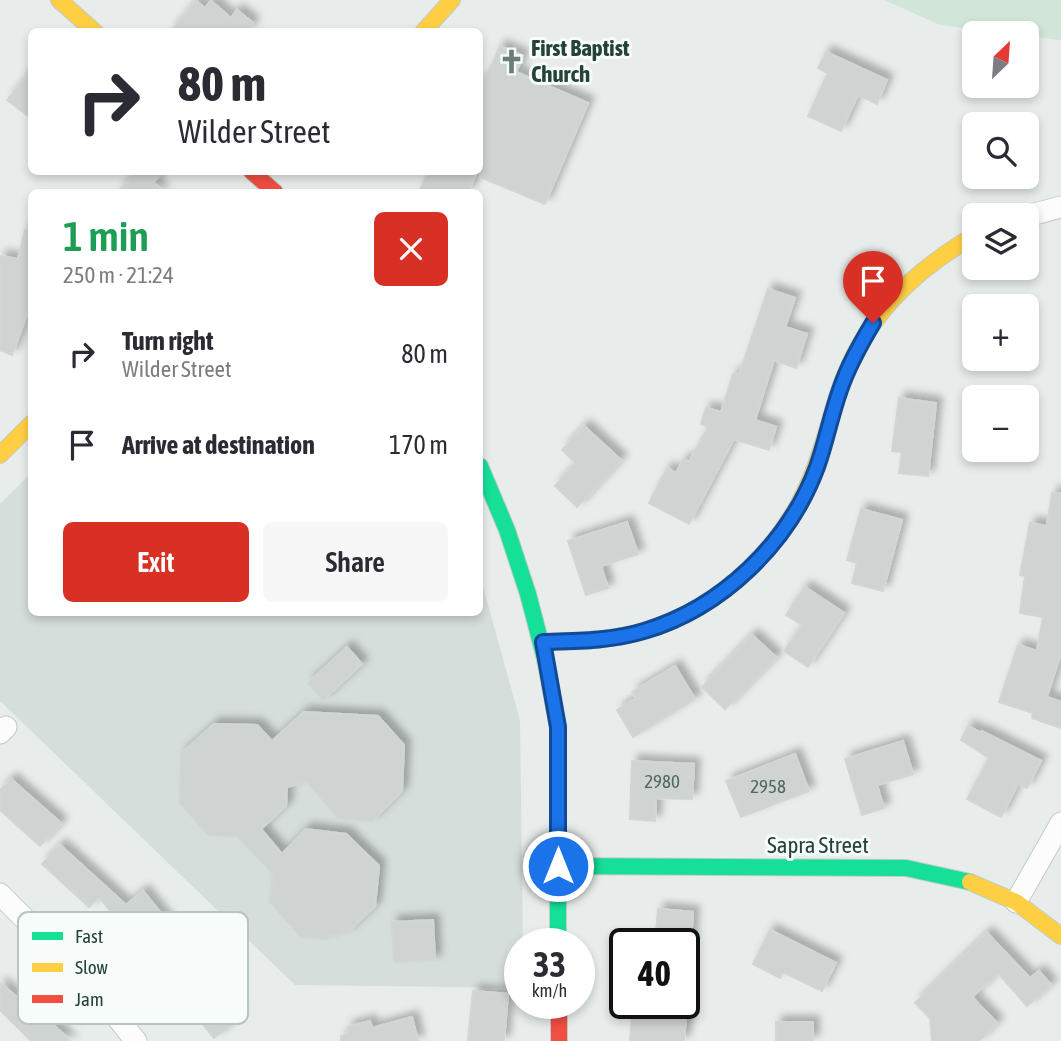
<!DOCTYPE html>
<meta charset="utf-8">
<style>
:root{--surface:#fff;--page:#f7f7f7;--text:#2b2b33;--muted:#7c7c81;--accent:#d93025}
body{margin:0;font-family:"Asap Condensed",sans-serif;background:var(--page);color:var(--text);height:100vh;display:flex;flex-direction:column;font-size:26px;white-space:nowrap}
*{box-sizing:border-box;margin:0}
p{font-size:23px;color:var(--muted)}
.icon{flex:none;width:38px;height:38px;fill:none;stroke:currentColor;stroke-width:2;stroke-linecap:round;stroke-linejoin:round}
.map{position:relative;flex:1;overflow:hidden}
.details{position:absolute;left:28px;top:189px;width:455px;height:427px;display:flex;flex-direction:column;background:var(--surface);border-radius:10px;box-shadow:0 4px 10px #0003}
.details>*{flex:none}
.guide{position:absolute;left:28px;top:28px;width:455px;height:147px;border-radius:10px;box-shadow:0 4px 10px #0003;background:#fff;color:var(--text);overflow:hidden}
.needle{width:46px;rotate:25deg}
.controls{position:absolute;left:962px;top:21px;display:grid;gap:14px}
.controls a{display:grid;place-items:center;width:77px;height:77px;border-radius:10px;background:var(--surface);box-shadow:0 4px 10px #0003;font-size:35px}
.speed{position:absolute;left:504px;top:928px;display:flex;gap:14px;font-size:35px;font-weight:700;text-align:center}
.speed>*{display:grid;place-content:center;width:91px;height:91px;border-radius:50%;background:var(--surface);box-shadow:0 4px 10px #0003;line-height:1}
.speed small{font-size:18px;font-weight:400}
.speed .limit{border:4px solid #111;border-radius:10px;background:#fff;color:#111}
.pin{position:absolute;display:grid;place-items:center;width:60px;height:60px;color:#fff;margin:-72px -30px;border-radius:50% 50% 50% 0;rotate:-45deg;box-shadow:0 0 7px #0007}
.pin .icon{rotate:45deg}
.me{position:absolute;width:77px;margin:-38px;rotate:0deg;stroke-linejoin:round;filter:drop-shadow(0 0 5px #0008)}
.turn{display:flex;align-items:center;gap:24px;height:147px;padding:0 35px;font-size:32px}
.turn .icon{width:91px;height:91px;stroke-width:2.5}
.turn b{display:block;font-size:49px;line-height:60px}
.round{display:grid;place-items:center;flex:none;width:74px;height:74px;border-radius:10px;background:var(--page)}
.head{display:flex;align-items:center;justify-content:space-between;height:119px;padding:0 35px}
h1{font-size:42px;font-weight:600;line-height:52px;color:#1e9e55}
.cta{display:flex;gap:14px;margin-top:auto;padding:14px 35px}
.cta a{flex:1;height:80px;border-radius:10px;background:var(--accent);color:#fff;font-size:28px;font-weight:600;line-height:80px;text-align:center}
.cta a+a{background:var(--page);color:var(--text)}
ul{padding:0;list-style:none}
li{display:flex;align-items:center;gap:21px;height:91px;padding:0 35px}
li div{flex:1}
li b{display:block;font-size:26px}
li em{font-style:normal}
.map>svg:first-child{display:block}
.built{fill:#d6dedb}
.green{fill:#d1e6d8}
.building{fill:#cfd4d2;stroke:#d1d6d4;stroke-width:2;filter:url(#shadow)}
.lines{fill:none;stroke-linecap:round;stroke-linejoin:round}
.street-casing{stroke:#c5cac8;stroke-width:23}
.fast-casing{stroke:#c3cbc8;stroke-width:18}
.slow-casing{stroke:#c3cbc8;stroke-width:18}
.jam-casing{stroke:#c3cbc8;stroke-width:18}
.street{stroke:#fcfcfc;stroke-width:21}
.fast{stroke:#16e098;stroke-width:16}
.slow{stroke:#ffcf43;stroke-width:16}
.jam{stroke:#f24e42;stroke-width:16}
.route-casing{stroke:#114b97;stroke-width:18}
.route{stroke:#1a73e8;stroke-width:12}
.labels{text-anchor:middle;dominant-baseline:central;stroke-width:6;stroke-linejoin:round;paint-order:stroke}
.number-label{font-size:19px;fill:#506761}
.poi-label{font-size:23px;font-weight:bold;fill:#24423a;stroke:#f7fbf9;text-anchor:start}
.street-label{font-size:23px;fill:#24423a;stroke:#f7fbf9}
.key{fill:#f7fbf9;stroke:#b8c4c0;stroke-width:2}
.key-label{font-size:19px;fill:#24423a}
</style>
<div class="map">
<svg width="1061" height="1041" viewBox="0 0 1061 1041">
<defs>
<filter id="shadow"><feDropShadow dx="6" dy="-6" stdDeviation="3.5" flood-color="#0004"/></filter>
</defs>
<rect width="100%" height="100%" fill="#e8edeb"/>
<polygon class="built" points="31,473 32,612 480,612 480,576 520,720 523,943 520,943 520,988 295,985 0,701 0,504"/>
<polygon class="green" points="884,0 1061,0 1061,40 1027,36 1027,33 1008,33 940,25"/>
<g class="building">
<polygon points="196,1 205,8 211,1 231,18 237,10 253,23 247,32 170,32"/>
<polygon points="500,46 523,56 516,72 588,103 545,204 480,177 480,80 484,82"/>
<polygon points="826,52 887,80 877,104 858,95 841,131 808,116 828,73 818,68"/>
<polygon points="32,69 32,119 7,100"/>
<polygon points="139,172 164,172 153,182 163,192 117,192"/>
<polygon points="428,172 477,172 468,192 419,192"/>
<polygon points="25,230 32,231 32,301 12,355 0,350 0,256 18,259"/>
<polygon points="768,289 795,298 785,327 807,334 796,368 774,360 755,420 776,427 769,450 734,439 689,524 649,503 667,468 676,473 684,459 689,462 708,427 701,424 706,408 721,412 733,374 739,375"/>
<polygon points="899,398 936,403 928,476 899,473 902,452 892,451"/>
<polygon points="584,426 621,460 577,507 555,486 576,463 562,450"/>
<polygon points="1052,493 1061,493 1061,653 1047,697 1061,702 1061,728 1032,718 1033,713 999,702 1018,645 1037,651 1043,617 1020,613 1025,576 1020,575 1030,523 1047,526"/>
<polygon points="861,509 902,520 883,591 852,583 857,563 847,560"/>
<polygon points="627,522 638,554 601,566 608,588 586,595 568,541"/>
<polygon points="805,587 844,613 808,667 784,651 802,625 786,615"/>
<polygon points="752,635 776,657 725,709 702,687"/>
<polygon points="347,647 362,664 323,700 308,683"/>
<polygon points="675,666 695,699 633,737 617,710 636,698 632,692"/>
<polygon points="304,712 378,716 404,745 402,791 372,821 338,818 307,782 287,787 286,806 261,829 282,854 306,829 346,834 379,866 375,906 348,932 327,936 327,939 301,937 270,902 273,874 237,836 208,835 180,803 181,754 214,724 257,725 272,741"/>
<polygon points="968,726 981,733 982,731 1041,761 1027,788 1018,784 1001,817 967,799 989,758 961,740"/>
<polygon points="903,741 913,774 877,785 884,808 862,815 845,759"/>
<polygon points="795,754 809,791 741,817 726,781"/>
<polygon points="632,761 694,764 692,799 656,798 655,821 630,819"/>
<polygon points="11,779 61,823 40,846 0,810 0,790"/>
<polygon points="60,845 126,905 143,891 185,943 160,963 134,930 128,934 99,897 89,907 42,864"/>
<polygon points="658,909 693,912 691,943 655,943"/>
<polygon points="433,920 435,960 394,962 392,922"/>
<polygon points="770,930 836,963 822,991 783,972 780,978 753,964"/>
<polygon points="987,933 1030,978 1039,971 1051,985 1027,1006 998,973 972,997 997,1023 979,1041 932,1041 930,1018 915,1003"/>
<polygon points="204,975 239,1018 214,1038 186,1003 172,1014 157,996 177,980 185,991"/>
<polygon points="0,983 24,1003 27,999 70,1041 31,1041 0,1010"/>
<polygon points="473,991 508,994 504,1041 468,1041"/>
<polygon points="656,1003 687,1003 684,1041 630,1041 632,1017 655,1019"/>
<polygon points="412,1017 418,1041 341,1041 341,1036 349,1034 347,1027 370,1021 372,1028"/>
<rect x="776" y="1022" width="37" height="19"/>
</g>
<g class="lines">
<defs>
<g id="street">
<polyline points="1027,216 1061,207"/>
<polyline points="0,733 6,727"/>
<polyline points="0,894 95,990 136,1041"/>
<polyline points="1016,902 1061,823"/>
</g>
<g id="fast">
<polyline points="480,466 507,530 528,594 545,659 558,727 558,943"/>
<polyline points="558,866 906,868 970,882"/>
</g>
<g id="slow">
<polyline points="59,0 95,32"/>
<polyline points="423,32 452,0"/>
<polyline points="0,455 32,423"/>
<path d="M 793,514 C 816,476 825,436 838,394 C 863,319 909,274 975,235"/>
<polyline points="970,882 1016,902 1061,936"/>
</g>
<g id="jam">
<polyline points="252,172 275,192"/>
<path d="M 543,642 C 572,641 600,641 628,635 C 696,620 757,573 793,514"/>
<polyline points="559,1003 559,1041"/>
</g>
</defs>
<use href="#street" class="street-casing"/>
<use href="#fast" class="fast-casing"/>
<use href="#slow" class="slow-casing"/>
<use href="#jam" class="jam-casing"/>
<use href="#street" class="street"/>
<use href="#fast" class="fast"/>
<use href="#slow" class="slow"/>
<use href="#jam" class="jam"/>
</g>
<g class="lines">
<defs>
<path id="route" d="M 558,866 L 558,727 L 543,642 C 577,641 611,641 644,631 C 722,608 789,543 817,467 C 826,442 831,415 840,390 C 848,366 860,345 873,323"/>
</defs>
<use href="#route" class="route-casing"/>
<use href="#route" class="route"/>
</g>
<defs>
<symbol id="church-bare" viewBox="-9 -9 18 18"><path d="M-1.2-6h2.4v3.5h3.3v2.4h-3.3V6h-2.4V-.1h-3.3v-2.4h3.3Z" fill="#697e78" stroke="#f7fbf9" stroke-width="2.5" paint-order="stroke"/></symbol>
</defs>
<g fill-rule="evenodd">
<use href="#church-bare" x="494" y="44" width="35" height="35"/>
</g>
<g class="labels">
<g class="number-label">
<text x="662" y="781">2980</text>
<text x="768" y="786">2958</text>
</g>
<g class="poi-label">
<text x="531" y="48">First Baptist<tspan x="531" dy="26">Church</tspan></text>
</g>
<g class="street-label">
<text x="818" y="845">Sapra Street</text>
</g>
</g>
<rect x="18" y="912" width="230" height="112" rx="10" class="key"/>
<rect x="32" y="932" width="31" height="8" fill="#16e098"/>
<rect x="32" y="963" width="31" height="9" fill="#ffcf43"/>
<rect x="32" y="995" width="31" height="8" fill="#f24e42"/>
<g class="key-label">
<text x="75" y="943">Fast</text>
<text x="75" y="974">Slow</text>
<text x="75" y="1006">Jam</text>
</g>
</svg>
<div class="controls">
<a><svg class="needle" viewBox="-14 -14 28 28"><path d="M0-13l5 13h-10z" fill="#e53935"/><path d="M0 13l5-13h-10z" fill="#7c7c81"/></svg></a>
<a><svg class="icon" aria-label="search" viewBox="0 0 24 24"><circle cx="10" cy="10" r="6"/><path d="M15 15l6 6"/></svg></a>
<a><svg class="icon" aria-label="layers" viewBox="0 0 24 24"><path d="M12 4l9 5-9 5-9-5zM3 14l9 5 9-5"/></svg></a>
<a>+</a>
<a>−</a>
</div>
<div class="speed"><div>33<small>km/h</small></div><div class="limit">40</div></div>
<div class="pin" style="left:873px;top:323px;background:#d93025"><svg class="icon" aria-label="arrive" viewBox="0 0 24 24"><path d="M6 21V4h12l-3 4 3 4H6"/></svg></div>
<svg class="me" style="left:558px;top:866px" viewBox="-20 -20 40 40"><circle r="17" fill="#1a73e8" stroke="#fff" stroke-width="3"/><path d="M0-11L8 9 0 5-8 9z" fill="#fff"/></svg>
<div class="guide">
<div class="turn"><svg class="icon" aria-label="right" viewBox="0 0 24 24"><path d="M7 20v-9h11M14 6l5 5-5 5"/></svg><div><b>80 m</b>Wilder Street</div></div>
</div>
<section class="details">
<div class="head"><div><h1>1 min</h1><p>250 m · 21:24</p></div><a class="round" style="background:#d93025;color:#fff"><svg class="icon" aria-label="close" viewBox="0 0 24 24"><path d="M6 6l12 12M18 6L6 18"/></svg></a></div>
<ul>
<li><svg class="icon" aria-label="right" viewBox="0 0 24 24"><path d="M7 20v-9h11M14 6l5 5-5 5"/></svg><div><b>Turn right</b><p>Wilder Street</p></div><em>80 m</em></li>
<li><svg class="icon" aria-label="arrive" viewBox="0 0 24 24"><path d="M6 21V4h12l-3 4 3 4H6"/></svg><div><b>Arrive at destination</b></div><em>170 m</em></li>
</ul>
<div class="cta"><a>Exit</a><a>Share</a></div>
</section>
</div>
